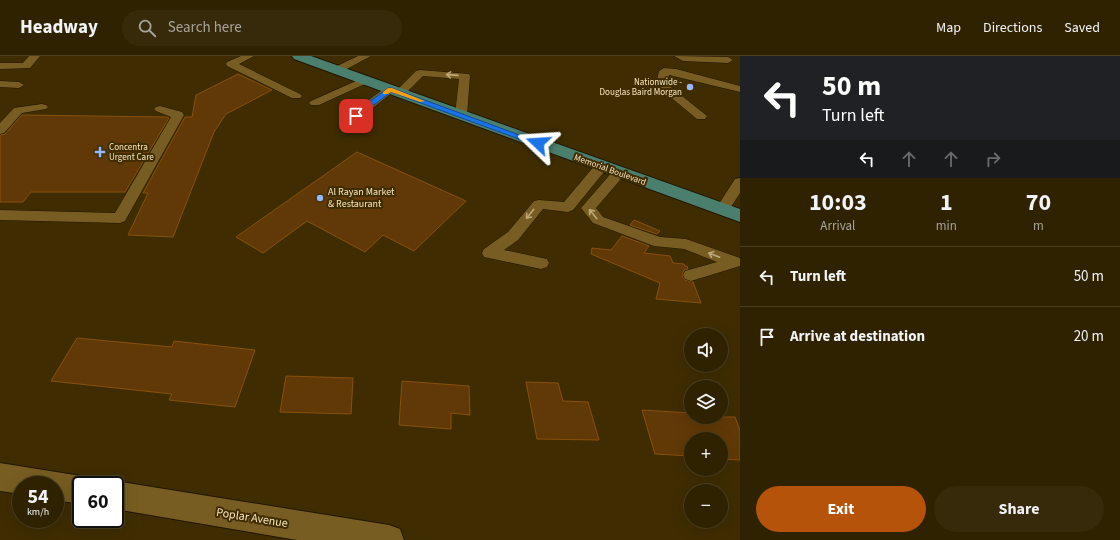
<!DOCTYPE html>
<meta charset="utf-8">
<style>
:root{--surface:#2f2201;--page:#372a0b;--text:#f1f3f6;--muted:#a7a499;--line:#4a3f23;--accent:#b45309}
body{margin:0;font-family:"Source Sans 3",sans-serif;background:var(--page);color:var(--text);height:100vh;display:flex;flex-direction:column;font-size:15px;white-space:nowrap}
*{box-sizing:border-box;margin:0}
p{font-size:13px;color:var(--muted)}
.icon{flex:none;width:22px;height:22px;fill:none;stroke:currentColor;stroke-width:2;stroke-linecap:round;stroke-linejoin:round}
.map{position:relative;flex:1;overflow:hidden}
.side{display:flex;flex-direction:column;background:var(--surface);width:380px}
.side>*{flex:none}
.top-card{background:#202124;color:#fff;overflow:hidden}
.fabs{position:absolute;left:684px;top:272px;display:grid;gap:8px}
.fabs a{display:grid;place-items:center;width:44px;height:44px;border-radius:50%;background:var(--surface);box-shadow:0 4px 16px #0002,0 0 0 1px var(--line);font-size:20px}
.speed{position:absolute;left:12px;top:420px;display:flex;gap:8px;font-size:20px;font-weight:700;text-align:center}
.speed>*{display:grid;place-content:center;width:52px;height:52px;border-radius:50%;background:var(--surface);box-shadow:0 4px 16px #0002,0 0 0 1px var(--line);line-height:1}
.speed small{font-size:10px;font-weight:400}
.speed .limit{border:2px solid #111;border-radius:6px;background:#fff;color:#111}
.pin{position:absolute;display:grid;place-items:center;width:34px;height:34px;color:#fff;margin:-17px;border-radius:8px;box-shadow:0 2px 6px #0006}
.me{position:absolute;width:44px;margin:-22px;rotate:290deg;stroke-linejoin:round;filter:drop-shadow(0 0 3px #0008)}
.turn{display:flex;align-items:center;gap:14px;height:84px;padding:0 16px;font-size:18px}
.turn .icon{width:52px;height:52px;stroke-width:2.5}
.turn b{display:block;font-size:28px;line-height:34px}
.lanes{display:flex;align-items:center;height:38px;padding:0 16px;background:#0003;justify-content:center;gap:20px;direction:ltr}
.lanes .off{opacity:.35}
.eta{display:flex;justify-content:space-evenly;align-items:center;height:68px;text-align:center}
.eta b{font-size:24px;font-weight:700;line-height:28px}
.cta{display:flex;gap:8px;margin-top:auto;padding:8px 16px}
.cta a{flex:1;height:46px;border-radius:24px;background:var(--accent);color:#fff;font-size:16px;font-weight:700;line-height:46px;text-align:center}
.cta a+a{background:var(--page);color:var(--text)}
ul{padding:0;list-style:none}
li{display:flex;align-items:center;gap:12px;height:60px;padding:0 16px;border-top:1px solid var(--line)}
li div{flex:1}
li b{display:block;font-size:15px}
li em{font-style:normal}
header{display:flex;align-items:center;gap:24px;box-sizing:border-box;height:56px;padding:0 20px;background:var(--surface);border-bottom:1px solid var(--line)}
header strong{font-size:19px}
nav{display:flex;gap:22px;margin-inline-start:auto;font-size:14px}
.search{width:280px;height:36px;background:var(--page);display:flex;align-items:center;gap:10px;box-sizing:border-box;padding:0 14px;border-radius:22px;color:var(--muted);font-size:15px}
main{display:flex;flex:1;min-height:0}
.map>svg:first-child{display:block}
.building{fill:#613906;stroke:#87510b}
.lines{fill:none;stroke-linecap:round;stroke-linejoin:round}
.service-casing{stroke:#211601;stroke-width:1}
.minor-casing{stroke:#211601;stroke-width:2}
.primary-casing{stroke:#211601;stroke-width:2}
.service{fill:#775d21;fill-rule:evenodd}
.minor{fill:#775d21;fill-rule:evenodd}
.primary{fill:#4b7f6d;fill-rule:evenodd}
.oneway{stroke:#bea879}
.route{fill:#1a73e8;stroke:#114b97}
.slow{fill:#f59e0b}
.poi-dot{fill:#96b6fd;stroke:#3f2d01;stroke-width:1.5}
.labels{text-anchor:middle;dominant-baseline:central;stroke-width:4;stroke-linejoin:round;paint-order:stroke}
.far-poi-label{font-size:9px;fill:#f8e6c1;stroke:#3f2d01;text-anchor:end}
.far-street-label{font-size:9px;fill:#f8e6c1;stroke:#3f2d01}
.poi-label{font-size:10px;fill:#f8e6c1;stroke:#3f2d01;text-anchor:start}
.near-street-label{font-size:12px;fill:#f8e6c1;stroke:#3f2d01}
</style>
<header>
<strong>Headway</strong>
<div class="search"><svg class="icon" aria-label="search" viewBox="0 0 24 24"><circle cx="10" cy="10" r="6"/><path d="M15 15l6 6"/></svg>Search here</div>
<nav><a>Map</a><a>Directions</a><a>Saved</a></nav>
</header>
<main>
<div class="map">
<svg width="740" height="484" viewBox="0 0 740 484">
<rect width="100%" height="100%" fill="#3f2d01"/>
<g class="building">
<polygon points="238,18 272,34 226,58 214,76 173,181 128,179 148,137 143,137 185,61 192,61 196,39"/>
<polygon points="22,59 166,61 169,62 125,136 31,136 23,146 0,146 0,79 5,78"/>
<polygon points="357,96 466,145 414,195 383,179 365,196 307,165 263,197 236,181"/>
<polygon points="634,164 660,175 657,178 630,169"/>
<polygon points="622,180 649,190 644,197 670,200 673,207 684,208 685,210 687,210 688,213 684,214 682,220 685,224 693,226 701,247 656,243 660,227 591,198 592,192 611,194"/>
<polygon points="77,282 172,291 174,285 255,294 235,351 169,344 172,338 51,325"/>
<polygon points="286,320 353,322 351,358 280,356"/>
<polygon points="402,325 469,330 470,359 451,357 451,373 399,369"/>
<polygon points="526,326 558,327 563,345 588,346 599,384 537,383"/>
<polygon points="642,354 691,357 691,361 735,361 740,374 740,404 721,403 721,383 691,383 691,400 655,398"/>
</g>
<g class="lines">
<defs>
<g id="service">
<polygon points="29,0 40,0 30,12 0,13 0,7 23,7"/>
<polygon points="241,0 254,0 239,8 300,38 302,40 300,42 292,42 227,10 226,8 227,6"/>
<polygon points="358,0 371,0 341,16 337,17 332,14 333,12"/>
<polygon points="674,0 728,1 733,4 728,7 683,5"/>
<polygon points="664,12 676,13 740,30 740,36 669,19 667,28 707,60 705,63 697,63 656,29 659,15"/>
<polygon points="420,14 469,18 470,20 467,59 465,62 457,62 455,59 459,23 423,20 404,39 396,39 394,37 416,15"/>
<polygon points="365,21 369,22 370,24 369,26 319,49 311,49 309,47 311,45"/>
<polygon points="0,25 19,26 24,29 19,32 0,31"/>
<polygon points="390,30 394,31 396,33 394,35 349,71 341,71 339,68 341,65 386,31"/>
<polygon points="42,48 46,49 48,51 46,53 22,57 4,77 0,78 0,67 14,52"/>
<polygon points="160,50 182,56 184,59 125,165 120,167 0,164 0,154 115,157 171,61 156,55 154,53 156,51"/>
<polygon points="601,107 606,108 608,111 573,154 568,156 543,153 518,184 504,194 547,203 549,207 547,211 541,213 484,201 482,197 484,193 508,176 534,145 539,144 564,146 596,108"/>
<polygon points="619,113 624,114 626,117 596,152 603,161 660,181 686,183 740,202 740,210 691,225 685,223 683,219 685,215 717,206 684,193 654,190 593,167 581,152 614,114"/>
<polygon points="740,122 740,137 727,157 722,159 717,157 715,154 717,151 735,123"/>
</g>
<g id="minor">
<polygon points="0,407 81,420 91,424 93,429 81,429 81,448 55,444 55,429 21,429 21,438 0,435"/>
<polygon points="115,425 389,469 400,473 404,484 297,484 115,453 115,429 105,429"/>
</g>
<polygon id="primary" points="292,0 311,0 740,153 740,166 294,3"/>
</defs>
<use href="#service" class="service-casing"/>
<use href="#minor" class="minor-casing"/>
<use href="#primary" class="primary-casing"/>
<use href="#service" class="service"/>
<use href="#minor" class="minor"/>
<use href="#primary" class="primary"/>
</g>
<defs><path id="oneway-shaft" d="M-6 0H5M1.5-3L5.5 0L1.5 3" fill="none" stroke-width="1.6" stroke-linecap="round" stroke-linejoin="round"/></defs>
<g class="oneway">
<use href="#oneway-shaft" transform="translate(452 19) rotate(-176)"/>
<use href="#oneway-shaft" transform="translate(530 158) rotate(129)"/>
<use href="#oneway-shaft" transform="translate(593 158) rotate(-129)"/>
<use href="#oneway-shaft" transform="translate(714 199) rotate(-159)"/>
</g>
<polygon class="route" points="388,32 392,32 541,87 535,89 391,36 358,61 353,61 353,58"/>
<polygon class="slow" points="388,32 392,32 425,45 420,46 391,36 388,38 383,38 383,36"/>
<g class="poi-dot">
<circle cx="690" cy="31" r="4"/>
<path d="M98 90h4v4h4v4h-4v4h-4v-4h-4v-4h4z"/>
<circle cx="320" cy="142" r="4"/>
</g>
<g class="labels">
<g class="far-poi-label">
<text x="682" y="26">Nationwide -<tspan x="682" dy="10">Douglas Baird Morgan</tspan></text>
<text x="109" y="91" text-anchor="start">Concentra<tspan x="109" dy="10">Urgent Care</tspan></text>
</g>
<g class="far-street-label">
<text transform="translate(610 114) rotate(20)">Memorial Boulevard</text>
</g>
<g class="poi-label">
<text x="328" y="136">Al Rayan Market<tspan x="328" dy="12">&amp; Restaurant</tspan></text>
</g>
<g class="near-street-label">
<text transform="translate(252 462) rotate(9)">Poplar Avenue</text>
</g>
</g>
</svg>
<div class="fabs">
<a><svg class="icon" aria-label="sound" viewBox="0 0 24 24"><path d="M4 9h4l5-4v14l-5-4H4zM17 9q2 3 0 6"/></svg></a>
<a><svg class="icon" aria-label="layers" viewBox="0 0 24 24"><path d="M12 4l9 5-9 5-9-5zM3 14l9 5 9-5"/></svg></a>
<a>+</a>
<a>−</a>
</div>
<div class="speed"><div>54<small>km/h</small></div><div class="limit">60</div></div>
<div class="pin" style="left:356px;top:60px;background:#d93025"><svg class="icon" aria-label="arrive" viewBox="0 0 24 24"><path d="M6 21V4h12l-3 4 3 4H6"/></svg></div>
<svg class="me" style="left:538px;top:87px" viewBox="-20 -20 40 40"><path d="M0-17L14 15 0 8-14 15z" fill="#1a73e8" stroke="#fff" stroke-width="4"/></svg>
</div>
<section class="side">
<div class="top-card">
<div class="turn"><svg class="icon" aria-label="left" viewBox="0 0 24 24"><path d="M17 20v-9H6M10 6l-5 5 5 5"/></svg><div><b>50 m</b>Turn left</div></div>
<div class="lanes"><svg class="icon" aria-label="left" viewBox="0 0 24 24"><path d="M17 20v-9H6M10 6l-5 5 5 5"/></svg><svg class="icon off" aria-label="ahead" viewBox="0 0 24 24"><path d="M12 20V5M6 11l6-6 6 6"/></svg><svg class="icon off" aria-label="ahead" viewBox="0 0 24 24"><path d="M12 20V5M6 11l6-6 6 6"/></svg><svg class="icon off" aria-label="right" viewBox="0 0 24 24"><path d="M7 20v-9h11M14 6l5 5-5 5"/></svg></div>
</div>
<div class="eta">
<div><b>10:03</b><p>Arrival</p></div>
<div><b>1</b><p>min</p></div>
<div><b>70</b><p>m</p></div>
</div>
<ul>
<li><svg class="icon" aria-label="left" viewBox="0 0 24 24"><path d="M17 20v-9H6M10 6l-5 5 5 5"/></svg><div><b>Turn left</b></div><em>50 m</em></li>
<li><svg class="icon" aria-label="arrive" viewBox="0 0 24 24"><path d="M6 21V4h12l-3 4 3 4H6"/></svg><div><b>Arrive at destination</b></div><em>20 m</em></li>
</ul>
<div class="cta"><a>Exit</a><a>Share</a></div>
</section>
</main>
